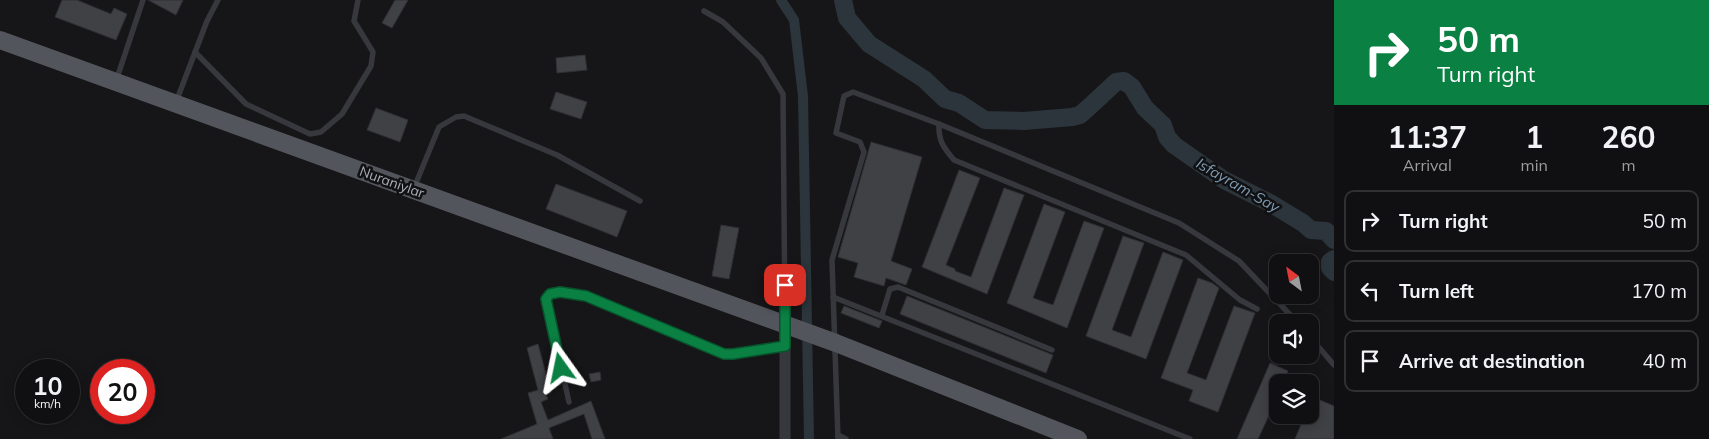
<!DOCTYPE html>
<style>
:root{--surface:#101012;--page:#1e1e20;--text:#f1f3f6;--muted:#9c9d9f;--line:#303032}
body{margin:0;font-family:Mulish,sans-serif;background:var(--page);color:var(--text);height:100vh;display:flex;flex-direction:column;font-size:19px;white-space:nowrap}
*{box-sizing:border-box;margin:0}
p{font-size:16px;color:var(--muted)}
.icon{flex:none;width:28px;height:28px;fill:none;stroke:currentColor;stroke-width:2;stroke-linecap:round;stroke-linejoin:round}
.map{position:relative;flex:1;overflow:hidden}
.side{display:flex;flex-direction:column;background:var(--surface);width:375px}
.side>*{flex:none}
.top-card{background:#0b8043;color:#fff;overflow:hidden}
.needle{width:32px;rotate:328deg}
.controls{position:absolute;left:1269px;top:254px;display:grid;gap:10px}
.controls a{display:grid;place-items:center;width:50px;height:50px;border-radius:10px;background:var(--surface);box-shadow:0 2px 12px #0003,0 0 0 1px var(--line);font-size:25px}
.speed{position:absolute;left:15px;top:359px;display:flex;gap:10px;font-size:25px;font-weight:700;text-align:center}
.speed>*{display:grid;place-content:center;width:65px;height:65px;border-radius:50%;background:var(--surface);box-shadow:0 2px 12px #0003,0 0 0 1px var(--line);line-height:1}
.speed small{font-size:12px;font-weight:400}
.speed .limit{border:8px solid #d22;background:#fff;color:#111}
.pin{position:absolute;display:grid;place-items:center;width:42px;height:42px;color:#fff;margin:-21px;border-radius:10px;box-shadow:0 2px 8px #0006}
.me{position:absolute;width:55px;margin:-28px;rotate:348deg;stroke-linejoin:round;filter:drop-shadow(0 0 4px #0008)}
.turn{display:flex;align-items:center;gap:18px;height:105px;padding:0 20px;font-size:22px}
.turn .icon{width:65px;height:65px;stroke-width:2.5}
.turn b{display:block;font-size:35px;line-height:42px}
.eta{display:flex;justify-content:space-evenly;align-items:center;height:85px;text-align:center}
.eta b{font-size:30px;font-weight:700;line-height:35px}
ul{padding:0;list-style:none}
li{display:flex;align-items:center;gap:15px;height:62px;margin:0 10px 8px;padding:0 10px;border:2px solid var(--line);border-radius:10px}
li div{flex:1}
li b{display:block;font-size:19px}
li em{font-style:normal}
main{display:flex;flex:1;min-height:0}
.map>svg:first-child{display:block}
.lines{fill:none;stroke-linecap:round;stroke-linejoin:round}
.canal{stroke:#2c353c;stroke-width:10}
.river{stroke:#2c353c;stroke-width:18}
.building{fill:#404145;stroke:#303034}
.service{stroke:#37383d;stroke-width:5.5}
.minor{stroke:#37383d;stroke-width:11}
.primary{stroke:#53555c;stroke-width:18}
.route-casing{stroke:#07532c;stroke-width:12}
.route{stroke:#0b8043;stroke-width:9}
.labels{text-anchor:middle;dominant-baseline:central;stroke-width:5;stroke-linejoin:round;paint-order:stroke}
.street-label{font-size:14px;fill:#a8adb8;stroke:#111113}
.water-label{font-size:15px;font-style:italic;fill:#7f9bb3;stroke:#111113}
</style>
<main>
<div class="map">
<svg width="1334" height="439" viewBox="0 0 1334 439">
<rect width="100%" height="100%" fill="#161618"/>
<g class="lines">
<polyline class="canal" points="781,0 794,20 803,96 809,439"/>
<g class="river">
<polyline points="843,0 847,18 869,44 924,79 945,99 959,103 985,120 1024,121 1072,117 1080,115 1088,108 1116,82 1124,81 1132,87 1145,108 1163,125 1167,137 1174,145 1224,180 1270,203 1303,223 1311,230 1326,231 1334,240"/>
<polyline points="1334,259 1330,262 1330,268 1334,272"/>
</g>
</g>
<g class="building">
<polygon points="62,0 77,0 111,14 114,8 127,14 116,40 55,17"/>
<polygon points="148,0 183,0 176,15"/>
<polygon points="395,0 408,0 392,28 382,23"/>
<polygon points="585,55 587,70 557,73 556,58"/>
<polygon points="556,92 587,102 581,119 550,109"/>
<polygon points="376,108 408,120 400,142 367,130"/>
<polygon points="871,142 922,157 891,261 912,269 906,285 886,278 884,286 854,277 858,263 838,257"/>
<polygon points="959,170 980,178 946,265 955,269 955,271 971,277 1004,188 1024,195 987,294 922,267"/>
<polygon points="556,184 627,211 617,237 546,209"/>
<polygon points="1044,204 1065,212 1033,298 1053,305 1084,221 1104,228 1067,328 1007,303"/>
<polygon points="721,225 739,228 729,279 712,276"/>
<polygon points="1123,236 1144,243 1112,330 1131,337 1163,252 1183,260 1146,359 1086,336"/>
<polygon points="1198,278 1212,283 1219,288 1187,373 1206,380 1234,306 1255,313 1218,412 1189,401 1193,390 1161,378"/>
<polygon points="907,296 1053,355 1046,373 900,314"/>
<polygon points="844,306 882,321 879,328 841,313"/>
<polygon points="538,344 551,393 546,395 548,399 541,402 548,420 591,401 605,439 592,439 584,414 549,428 553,439 501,439 537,424 528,393 538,390 527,348"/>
<polygon points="1270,363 1288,371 1283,382 1278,382 1278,396 1258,439 1237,439"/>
<polygon points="600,372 601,380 591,382 589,374"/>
<polygon points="1313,397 1334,406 1334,439 1295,439 1305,415 1310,415 1310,404"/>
</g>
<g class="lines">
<g class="service">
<polyline points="704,11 723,22 761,58 783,94 785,323"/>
<polyline points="195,52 246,104 310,134 321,132 342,114 371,66 373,52 354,21 358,0"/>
<polyline points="116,81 143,0"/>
<polyline points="176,102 207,21 218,0"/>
<path d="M 939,124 C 938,141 944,148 954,160 L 1186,255 L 1240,300 L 1257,309"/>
<polyline points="414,188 439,127 456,117 464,116 557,155 640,201"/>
<polyline points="833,297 1190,439"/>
<polyline points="882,315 890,289 898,287 1052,350"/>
<polyline points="1310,337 1334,365"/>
<polyline points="569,402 546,299 550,294 560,292 586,296 724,354 733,354 785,346"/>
<polyline points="838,435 846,439"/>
<polyline points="838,439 832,260 864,152 860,142 836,133 844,96 853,92 939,124 1179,223 1239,261 1297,322"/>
</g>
<polyline class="minor" points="785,325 785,439"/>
<polyline class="primary" points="0,40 836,343 1078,439"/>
</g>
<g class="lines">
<defs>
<polyline id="route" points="561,368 546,299 550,294 560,292 586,296 724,354 733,354 785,346 785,285"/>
</defs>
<use href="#route" class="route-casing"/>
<use href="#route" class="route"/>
</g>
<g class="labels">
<g class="street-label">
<text transform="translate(392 182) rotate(20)">Nuraniylar</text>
</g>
<g class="water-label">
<text transform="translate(1238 185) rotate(30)">Isfayram-Say</text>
</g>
</g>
</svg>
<div class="controls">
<a><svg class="needle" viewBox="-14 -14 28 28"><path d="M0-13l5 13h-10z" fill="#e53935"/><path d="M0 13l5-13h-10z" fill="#9c9d9f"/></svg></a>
<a><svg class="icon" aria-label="sound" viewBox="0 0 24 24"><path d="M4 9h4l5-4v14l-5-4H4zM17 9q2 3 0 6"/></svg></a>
<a><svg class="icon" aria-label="layers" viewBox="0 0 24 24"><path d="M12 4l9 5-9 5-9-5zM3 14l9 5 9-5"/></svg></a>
</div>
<div class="speed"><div>10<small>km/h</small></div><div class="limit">20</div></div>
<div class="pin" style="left:785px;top:285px;background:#d93025"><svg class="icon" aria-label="arrive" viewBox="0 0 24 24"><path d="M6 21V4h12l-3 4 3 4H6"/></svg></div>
<svg class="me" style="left:561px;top:368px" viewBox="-20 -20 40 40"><path d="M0-17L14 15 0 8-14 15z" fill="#0b8043" stroke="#fff" stroke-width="4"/></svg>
</div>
<section class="side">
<div class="top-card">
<div class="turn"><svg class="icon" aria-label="right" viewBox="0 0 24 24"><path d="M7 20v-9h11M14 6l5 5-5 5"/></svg><div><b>50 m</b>Turn right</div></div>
</div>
<div class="eta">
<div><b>11:37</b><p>Arrival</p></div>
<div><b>1</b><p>min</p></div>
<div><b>260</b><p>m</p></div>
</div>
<ul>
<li><svg class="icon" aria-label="right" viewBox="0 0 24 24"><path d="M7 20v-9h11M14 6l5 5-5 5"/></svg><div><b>Turn right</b></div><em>50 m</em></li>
<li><svg class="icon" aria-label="left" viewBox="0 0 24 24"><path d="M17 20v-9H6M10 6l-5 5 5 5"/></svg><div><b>Turn left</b></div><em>170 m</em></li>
<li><svg class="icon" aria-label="arrive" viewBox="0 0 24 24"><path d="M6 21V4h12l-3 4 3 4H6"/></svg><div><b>Arrive at destination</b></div><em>40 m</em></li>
</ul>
</section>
</main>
